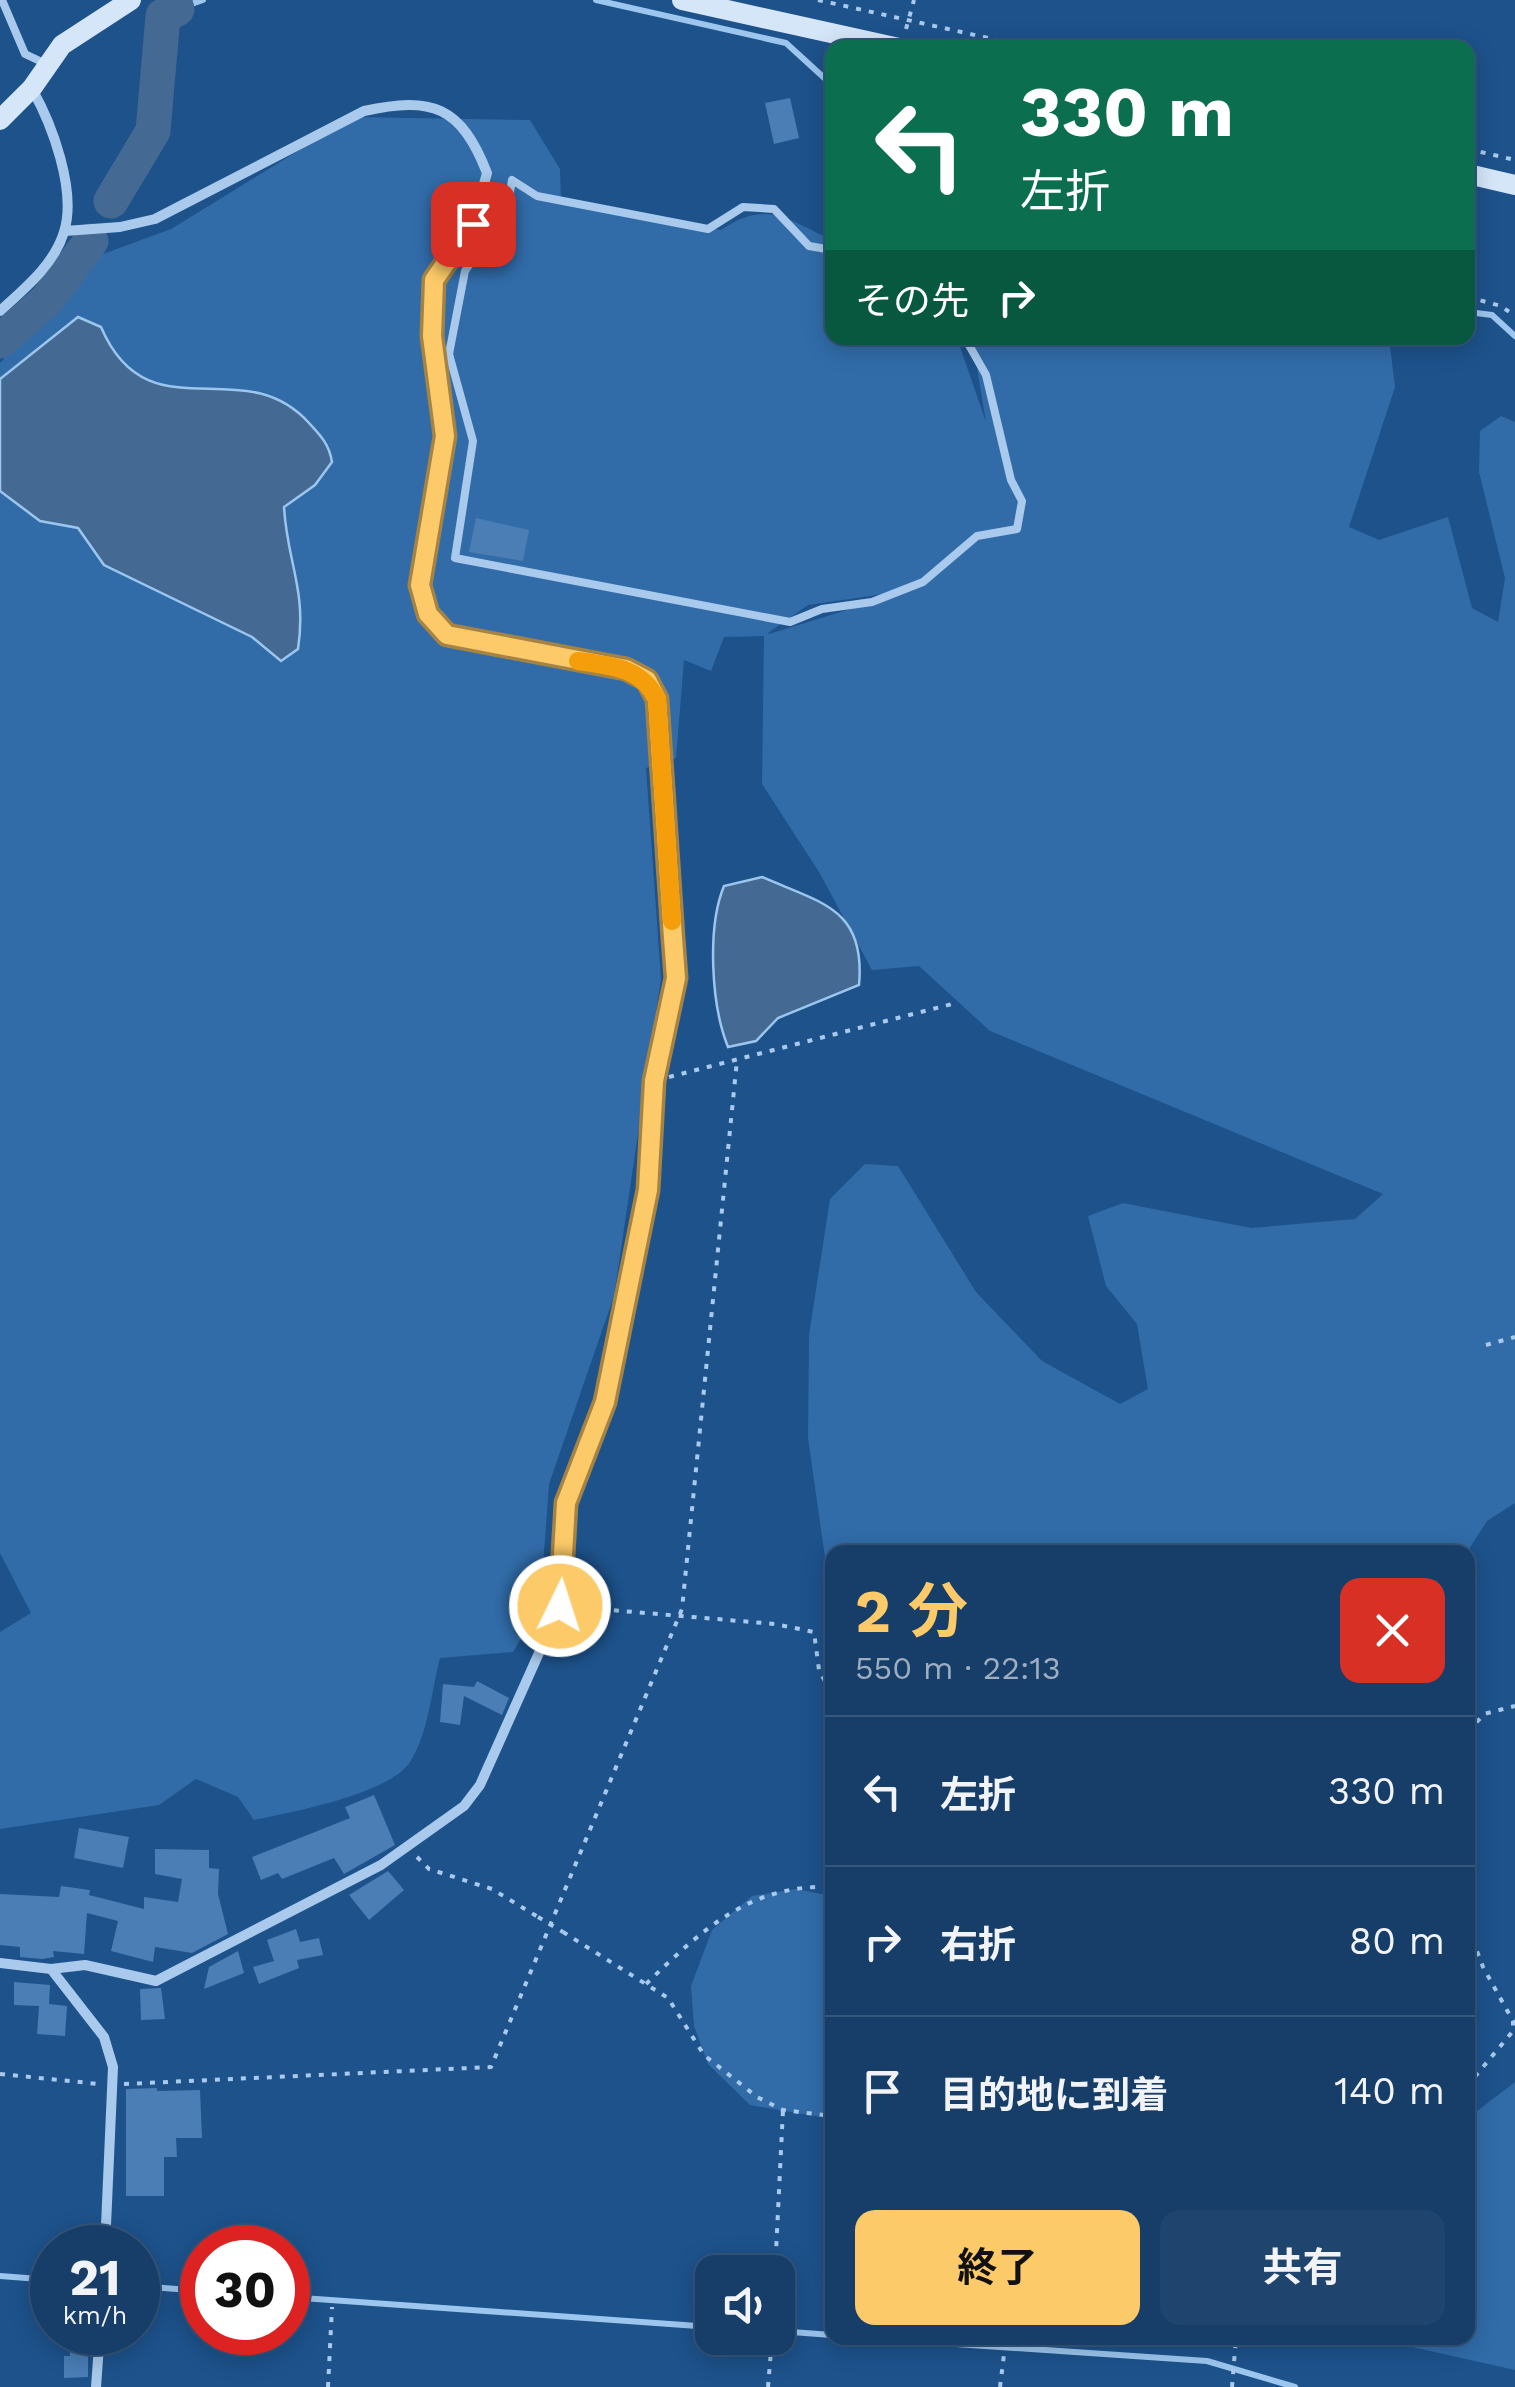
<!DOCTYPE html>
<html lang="ja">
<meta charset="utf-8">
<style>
:root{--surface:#163e68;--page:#1f456e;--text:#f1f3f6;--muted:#9eaec0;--line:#35577c;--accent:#fcca68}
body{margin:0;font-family:"Work Sans","Noto Sans JP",sans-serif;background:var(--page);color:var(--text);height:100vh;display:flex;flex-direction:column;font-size:38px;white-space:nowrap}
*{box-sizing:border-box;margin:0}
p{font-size:32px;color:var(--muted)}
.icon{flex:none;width:55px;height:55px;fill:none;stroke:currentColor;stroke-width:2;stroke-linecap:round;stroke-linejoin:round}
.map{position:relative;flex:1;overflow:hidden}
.drawer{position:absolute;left:825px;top:1545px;width:650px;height:800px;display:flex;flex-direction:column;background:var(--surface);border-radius:20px;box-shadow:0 5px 25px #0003,0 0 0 2px var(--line)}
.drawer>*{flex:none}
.top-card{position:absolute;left:825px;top:40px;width:650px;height:305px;border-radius:20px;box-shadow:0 5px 25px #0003,0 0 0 2px var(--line);background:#0b6e4f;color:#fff;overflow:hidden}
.buttons{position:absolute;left:695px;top:2255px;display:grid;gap:20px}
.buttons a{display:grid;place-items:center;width:100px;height:100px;border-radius:20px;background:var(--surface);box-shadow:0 5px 25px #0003,0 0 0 2px var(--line);font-size:50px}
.speed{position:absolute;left:30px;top:2225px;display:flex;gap:20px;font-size:50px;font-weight:700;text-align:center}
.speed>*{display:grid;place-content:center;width:130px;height:130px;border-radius:50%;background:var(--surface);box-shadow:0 5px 25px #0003,0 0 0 2px var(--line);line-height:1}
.speed small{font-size:25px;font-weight:400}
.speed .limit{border:15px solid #d22;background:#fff;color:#111}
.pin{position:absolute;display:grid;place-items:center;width:85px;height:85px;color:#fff;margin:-42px;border-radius:20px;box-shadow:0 5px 15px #0006}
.me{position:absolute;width:110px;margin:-55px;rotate:4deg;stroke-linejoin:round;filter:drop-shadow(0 0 8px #0008)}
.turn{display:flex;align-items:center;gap:35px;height:210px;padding:0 30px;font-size:45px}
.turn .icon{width:130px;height:130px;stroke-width:2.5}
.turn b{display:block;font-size:70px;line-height:85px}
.then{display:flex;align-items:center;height:95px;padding:0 30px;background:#0003;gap:20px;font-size:38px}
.round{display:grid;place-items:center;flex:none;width:105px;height:105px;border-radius:20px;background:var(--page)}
.headline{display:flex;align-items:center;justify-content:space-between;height:170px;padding:0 30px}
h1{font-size:60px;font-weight:700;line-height:75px;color:var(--accent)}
.cta{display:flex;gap:20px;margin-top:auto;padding:20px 30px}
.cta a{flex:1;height:115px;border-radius:20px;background:var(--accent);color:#111;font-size:40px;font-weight:700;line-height:115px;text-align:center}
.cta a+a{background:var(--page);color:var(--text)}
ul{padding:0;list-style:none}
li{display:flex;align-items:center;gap:30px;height:150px;padding:0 30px;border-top:2px solid var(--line)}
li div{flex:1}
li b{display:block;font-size:38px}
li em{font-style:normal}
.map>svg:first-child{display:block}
.green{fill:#316ca9;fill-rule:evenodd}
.water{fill:#446a93;stroke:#9cc6ee;stroke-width:2.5}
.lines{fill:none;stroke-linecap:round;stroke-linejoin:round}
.stream{stroke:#9cc6ee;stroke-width:6}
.river{stroke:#446a93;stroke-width:35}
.building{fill:#4a7eb5}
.path{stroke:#a9caec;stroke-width:4;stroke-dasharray:5 8;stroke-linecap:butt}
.service{stroke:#a9caec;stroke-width:8}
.minor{stroke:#a9caec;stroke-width:10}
.secondary{stroke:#d5e6f9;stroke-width:20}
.path-bridge{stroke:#a9caec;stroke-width:4;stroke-dasharray:5 8;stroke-linecap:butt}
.route-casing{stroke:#a48344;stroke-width:25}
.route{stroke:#fcca68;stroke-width:18}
.slow{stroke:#f59e0b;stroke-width:18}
</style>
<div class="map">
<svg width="1515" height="2387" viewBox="0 0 1515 2387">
<rect width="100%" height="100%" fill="#1d528b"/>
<g class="green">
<path d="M 353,117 L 530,120 L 560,169 L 561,202 L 721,230 C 767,199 786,219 832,240 L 832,338 L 957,338 L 986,422 L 972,338 L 1389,338 L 1395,387 L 1349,527 L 1379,540 L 1448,517 L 1472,608 L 1498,622 L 1505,578 L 1479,472 L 1480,431 L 1501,416 L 1515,422 L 1515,1503 L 1487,1521 L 1467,1552 L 832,1552 L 832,1606 L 808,1438 L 809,1335 L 830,1199 L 865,1164 L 898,1166 L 976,1292 L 1042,1361 L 1120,1404 L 1148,1389 L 1137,1324 L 1106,1286 L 1088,1216 L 1123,1203 L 1251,1228 L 1355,1219 L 1383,1194 L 990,1031 L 919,966 L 872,970 L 819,872 L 762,784 L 764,636 L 724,637 L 711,671 L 684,660 L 676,758 L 646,768 L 661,979 L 614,1296 L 549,1484 L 540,1607 L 513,1652 L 440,1658 C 432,1689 428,1735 410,1762 C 389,1794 293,1812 254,1820 L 238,1797 L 196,1779 L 159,1805 L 0,1829 L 0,1632 L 31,1613 L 0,1553 L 0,363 L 103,254 L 171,229 ZM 912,590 L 769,634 L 768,633 L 808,605 Z"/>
<polygon points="796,1889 832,1896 832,2119 750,2105 708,2064 694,2026 691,1986 712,1930 752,1896"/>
<polygon points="1515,2082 1515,2370 1372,2338 1468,2338 1468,2118"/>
</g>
<g class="water">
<path d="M 78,317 L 101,327 C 148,437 242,349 309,423 C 321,436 329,444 332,462 L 315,485 L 284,507 C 287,562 307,590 298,649 L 281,661 L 252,637 L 104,565 L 78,528 L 40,521 L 0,491 L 0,379 Z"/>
<path d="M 762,877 C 821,903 866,908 859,985 L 778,1018 L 756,1041 L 728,1047 C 711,1005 707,927 724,886 Z"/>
</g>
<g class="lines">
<g class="stream">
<polyline points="596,0 786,43 832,85"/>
<polyline points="177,9 203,0"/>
<polyline points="1468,312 1492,315 1515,336"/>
<polyline points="0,2276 52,2280"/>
<polyline points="138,2286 202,2291"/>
<polyline points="288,2297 712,2327"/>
<polyline points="778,2331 832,2335"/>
<polyline points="867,2338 1207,2361 1295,2387"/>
</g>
<g class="river">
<polyline points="111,201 153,131 163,16 177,9"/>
<polyline points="0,341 46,301 91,241"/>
</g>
</g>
<g class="building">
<polygon points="790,98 799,138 774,144 765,103"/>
<polygon points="476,518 529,530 523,561 469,552"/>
<polygon points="477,1681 509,1698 502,1715 464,1696 460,1725 440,1722 443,1684 474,1687"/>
<polygon points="374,1795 395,1845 344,1874 334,1858 282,1879 278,1873 261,1880 252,1857 350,1818 345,1807"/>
<polygon points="79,1828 129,1837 123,1868 74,1858"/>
<polygon points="155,1849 209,1850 209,1868 219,1869 218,1894 228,1934 192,1953 155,1947 153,1962 111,1951 118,1921 87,1913 84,1954 53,1951 54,1957 42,1959 20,1957 20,1947 0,1945 0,1894 59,1897 61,1886 90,1890 89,1895 144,1909 144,1897 178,1902 182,1879 155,1874"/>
<polygon points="388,1871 404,1890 369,1920 349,1895"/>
<polygon points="296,1929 300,1942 319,1938 323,1955 297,1960 299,1968 259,1984 253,1967 274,1961 267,1940"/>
<polygon points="238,1951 244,1973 204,1989 209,1967"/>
<polygon points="14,1982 50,1985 49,2004 67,2006 65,2036 37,2034 39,2006 14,2005"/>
<polygon points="161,1988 165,2019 141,2020 140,1989"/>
<polygon points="157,2088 157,2091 200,2090 202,2138 176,2138 177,2157 164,2157 164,2196 126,2196 126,2089"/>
<polygon points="70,2348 88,2348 88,2377 64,2378 64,2356 70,2356"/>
</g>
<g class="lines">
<g class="path">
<polyline points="818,0 1033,48"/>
<polyline points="906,29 914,0"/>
<polyline points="1468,149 1515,160"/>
<polyline points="1468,297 1501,306 1515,316"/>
<polyline points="669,1077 952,1004"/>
<polyline points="1486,1345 1515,1337"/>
<polyline points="575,1607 775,1624 814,1632 819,1670 832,1694"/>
<polyline points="1468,1732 1484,1714 1515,1706"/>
<polyline points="417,1857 429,1869 492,1889 538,1917"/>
<polyline points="1468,1927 1483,1967 1513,2021 1513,2031 1468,2085"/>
<polyline points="563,1932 668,1998 704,2055 757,2097 783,2110 832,2116"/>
<path d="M 646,1984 C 703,1929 750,1884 832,1887"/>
<polyline points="0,2074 99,2084"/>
<polyline points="124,2084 491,2067 682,1609 737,1060"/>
<polyline points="775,2272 783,2110"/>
<polyline points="328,2387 332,2307"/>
<polyline points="768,2387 772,2338"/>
<polyline points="1000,2387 1006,2338"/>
<polyline points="1232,2387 1236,2338"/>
</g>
<g class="service">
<polyline points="2,0 25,54 44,63"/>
<polyline points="832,250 809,246 774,209 743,207 708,229 537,196 512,180 507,209 465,271 449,354 473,441 455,558 790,622 822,609 872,602 923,582 977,536 1017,529 1022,501 1011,480 986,375 965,338"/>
</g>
<g class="minor">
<path d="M 0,311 C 24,289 54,265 64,232 C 77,191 52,124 32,89"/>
<path d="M 0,1963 L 51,1969 L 85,1965 L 156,1981 L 381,1865 L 464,1806 L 480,1785 L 560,1606 L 566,1503 L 605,1402 L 648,1189 L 654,1081 L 676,977 L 657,699 L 647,680 L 626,669 L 447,635 L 428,614 L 420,585 L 445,436 L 432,336 L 434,280 L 473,224 L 487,173 C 461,106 432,96 364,111 L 155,219 L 120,227 L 65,231"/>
<polyline points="51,1969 104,2037 113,2067 105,2248"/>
<polyline points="96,2387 100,2332"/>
</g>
<g class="secondary">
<polyline points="682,0 899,48"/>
<polyline points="0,120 32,88 62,45 131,0"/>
<polyline points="1468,174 1515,185"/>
</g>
<polyline class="path-bridge" points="538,1917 563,1932"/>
</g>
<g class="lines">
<defs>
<polyline id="route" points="473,224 434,280 432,336 445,436 420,585 428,614 447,635 626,669 647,680 657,699 673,938 676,978 654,1081 648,1190 605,1402 566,1503 560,1606"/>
</defs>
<use href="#route" class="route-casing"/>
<use href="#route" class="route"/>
<path class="slow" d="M 578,661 C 612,666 640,667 657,699 L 672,921"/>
</g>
</svg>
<div class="buttons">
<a><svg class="icon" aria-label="sound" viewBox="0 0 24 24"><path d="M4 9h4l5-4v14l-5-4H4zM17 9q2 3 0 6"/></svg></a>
</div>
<div class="speed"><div>21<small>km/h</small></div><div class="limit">30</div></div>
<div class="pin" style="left:473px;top:224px;background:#d93025"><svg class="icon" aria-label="arrive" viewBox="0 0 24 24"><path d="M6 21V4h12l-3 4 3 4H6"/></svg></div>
<svg class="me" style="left:560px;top:1606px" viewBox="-20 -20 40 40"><circle r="17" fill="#fcca68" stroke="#fff" stroke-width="3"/><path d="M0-11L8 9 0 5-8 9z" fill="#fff"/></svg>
<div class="top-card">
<div class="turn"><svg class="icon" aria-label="left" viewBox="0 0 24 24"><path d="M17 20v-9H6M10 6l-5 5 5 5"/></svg><div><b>330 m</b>左折</div></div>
<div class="then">その先<svg class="icon" aria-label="right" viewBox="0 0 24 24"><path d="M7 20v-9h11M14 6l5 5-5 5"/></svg></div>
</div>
<section class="drawer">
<div class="headline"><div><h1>2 分</h1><p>550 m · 22:13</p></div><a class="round" style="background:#d93025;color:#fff"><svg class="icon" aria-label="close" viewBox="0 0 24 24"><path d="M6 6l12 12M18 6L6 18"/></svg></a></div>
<ul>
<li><svg class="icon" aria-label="left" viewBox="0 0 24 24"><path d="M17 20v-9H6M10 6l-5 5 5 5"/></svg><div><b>左折</b></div><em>330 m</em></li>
<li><svg class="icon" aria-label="right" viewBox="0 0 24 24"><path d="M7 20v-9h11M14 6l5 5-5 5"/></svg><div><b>右折</b></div><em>80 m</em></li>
<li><svg class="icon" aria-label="arrive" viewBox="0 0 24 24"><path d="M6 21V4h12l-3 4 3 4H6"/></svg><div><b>目的地に到着</b></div><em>140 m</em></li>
</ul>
<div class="cta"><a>終了</a><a>共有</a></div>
</section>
</div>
